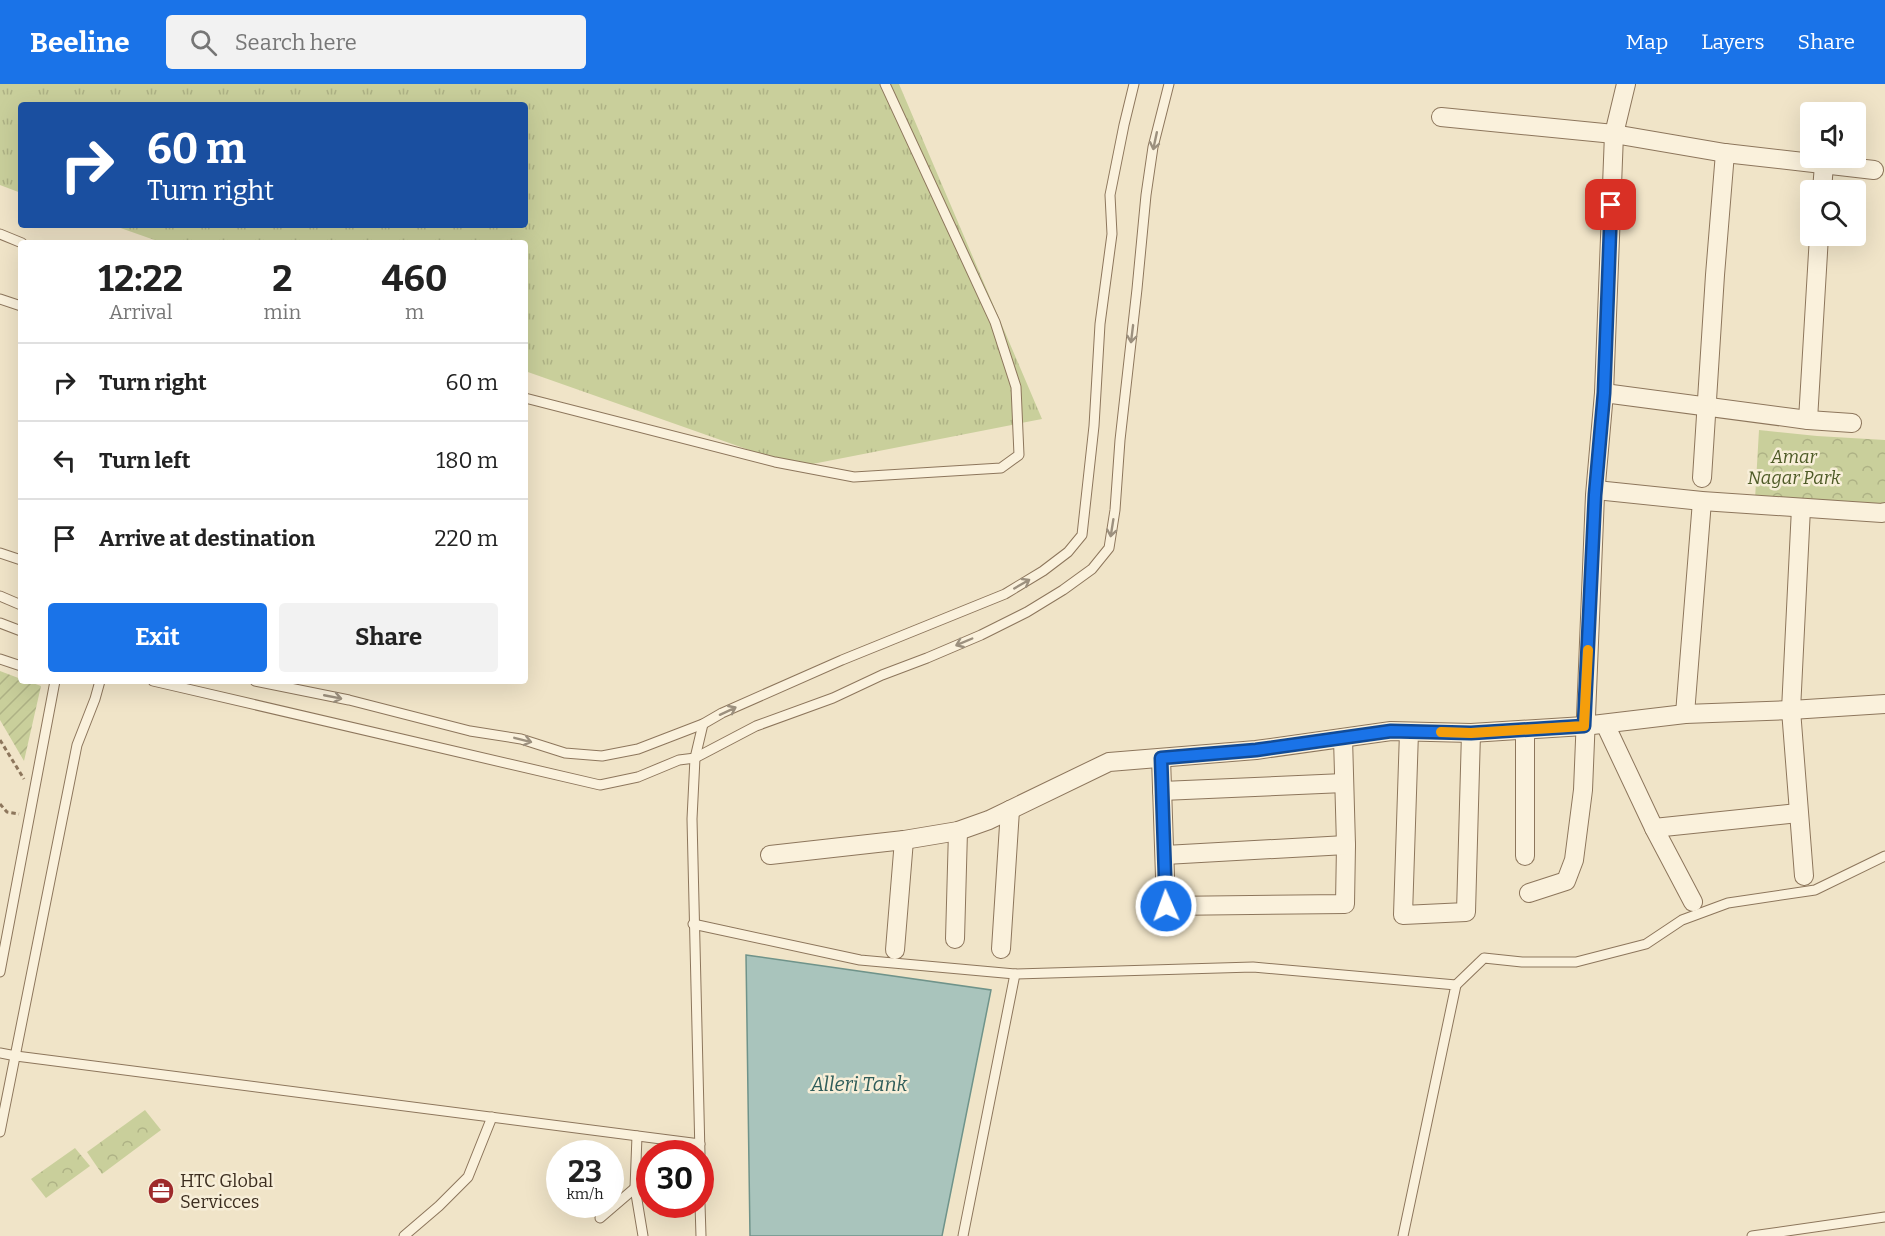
<!DOCTYPE html>
<style>
:root{--surface:#fff;--page:#f2f2f2;--text:#222;--muted:#767676;--line:#e0e0e0;--accent:#1a73e8}
body{margin:0;font-family:Bitter,serif;background:var(--page);color:var(--text);height:100vh;display:flex;flex-direction:column;font-size:22px;white-space:nowrap}
*{box-sizing:border-box;margin:0}
p{font-size:20px;color:var(--muted)}
.icon{flex:none;width:33px;height:33px;fill:none;stroke:currentColor;stroke-width:2;stroke-linecap:round;stroke-linejoin:round}
.map{position:relative;flex:1;overflow:hidden}
.drawer{position:absolute;left:18px;top:156px;width:510px;height:444px;display:flex;flex-direction:column;background:var(--surface);border-radius:6px;box-shadow:0 6px 24px #0002}
.drawer>*{flex:none}
.top-card{position:absolute;left:18px;top:18px;width:510px;height:126px;border-radius:6px;box-shadow:0 6px 24px #0002;background:#1a4fa0;color:#fff;overflow:hidden}
.fabs{position:absolute;left:1800px;top:18px;display:grid;gap:12px}
.fabs a{display:grid;place-items:center;width:66px;height:66px;border-radius:6px;background:var(--surface);box-shadow:0 6px 24px #0002;font-size:30px}
.speed{position:absolute;left:546px;top:1056px;display:flex;gap:12px;font-size:30px;font-weight:700;text-align:center}
.speed>*{display:grid;place-content:center;width:78px;height:78px;border-radius:50%;background:var(--surface);box-shadow:0 6px 24px #0002;line-height:1}
.speed small{font-size:15px;font-weight:400}
.speed .limit{border:9px solid #d22;background:#fff;color:#111}
.pin{position:absolute;display:grid;place-items:center;width:51px;height:51px;color:#fff;margin:-26px;border-radius:12px;box-shadow:0 3px 9px #0006}
.me{position:absolute;width:66px;margin:-33px;rotate:358deg;stroke-linejoin:round;filter:drop-shadow(0 0 4px #0008)}
.turn{display:flex;align-items:center;gap:21px;height:126px;padding:0 30px;font-size:27px}
.turn .icon{width:78px;height:78px;stroke-width:2.5}
.turn b{display:block;font-size:42px;line-height:51px}
.eta{display:flex;justify-content:space-evenly;align-items:center;height:102px;text-align:center}
.eta b{font-size:36px;font-weight:700;line-height:42px}
.button{display:flex;gap:12px;margin-top:auto;padding:12px 30px}
.button a{flex:1;height:69px;border-radius:6px;background:var(--accent);color:#fff;font-size:24px;font-weight:700;line-height:69px;text-align:center}
.button a+a{background:var(--page);color:var(--text)}
ul{padding:0;list-style:none}
li{display:flex;align-items:center;gap:18px;height:78px;padding:0 30px;border-top:2px solid var(--line)}
li div{flex:1}
li b{display:block;font-size:22px}
li em{font-style:normal}
header{display:flex;align-items:center;gap:36px;box-sizing:border-box;height:84px;padding:0 30px;background:var(--accent);color:#fff}
header strong{font-size:28px}
nav{display:flex;gap:33px;margin-inline-start:auto;font-size:21px}
.search{width:420px;height:54px;background:var(--page);display:flex;align-items:center;gap:15px;box-sizing:border-box;padding:0 21px;border-radius:6px;color:var(--muted);font-size:22px}
.map>svg:first-child{display:block}
.grass{fill:url(#grass-tufts)}
.forest{fill:url(#forest-crowns)}
.garden{fill:url(#garden-furrows)}
.water{fill:#a9c4bc;stroke:#6f938a;stroke-width:1.5}
.lines{fill:none;stroke-linecap:round;stroke-linejoin:round}
.lane-casing{stroke:#8d765c;stroke-width:11}
.street-casing{stroke:#8d765c;stroke-width:20}
.path{stroke:#8d765c;stroke-width:3;stroke-dasharray:4.5 3;stroke-linecap:butt}
.lane{stroke:#faf1dc;stroke-width:9}
.street{stroke:#faf1dc;stroke-width:18}
.oneway{stroke:#9c907e}
.route-casing{stroke:#114b97;stroke-width:15}
.route{stroke:#1a73e8;stroke-width:10}
.slow{stroke:#f59e0b;stroke-width:10}
.labels{text-anchor:middle;dominant-baseline:central;stroke-width:5;stroke-linejoin:round;paint-order:stroke}
.park-label{font-size:18px;font-style:italic;fill:#4d5a26;stroke:#f7eed8}
.poi-label{font-size:18px;fill:#3d2e20;stroke:#f7eed8;text-anchor:start}
.water-label{font-size:20px;font-style:italic;fill:#2f5d5a;stroke:#f7eed8}
</style>
<header>
<strong>Beeline</strong>
<div class="search"><svg class="icon" aria-label="search" viewBox="0 0 24 24"><circle cx="10" cy="10" r="6"/><path d="M15 15l6 6"/></svg>Search here</div>
<nav><a>Map</a><a>Layers</a><a>Share</a></nav>
</header>
<div class="map">
<svg width="1885" height="1152" viewBox="0 0 1885 1152">
<defs>
<pattern id="grass-tufts" width="24" height="20" patternUnits="userSpaceOnUse" patternTransform="scale(1.5)"><rect width="24" height="20" fill="#c9cf9b"/><path d="M3 7l-1-3M5 7V3M7 7l1-3M15 17l-1-3M17 17v-4M19 17l1-3" fill="none" stroke="#aeb285"/></pattern>
<pattern id="forest-crowns" width="20" height="18" patternUnits="userSpaceOnUse" patternTransform="scale(1.5)"><rect width="20" height="18" fill="#c9cf9b"/><path d="M2 6a3 3 0 1 1 6 0M12 15a3 3 0 1 1 6 0" fill="none" stroke="#aeb285"/></pattern>
<pattern id="garden-furrows" width="10" height="10" patternUnits="userSpaceOnUse" patternTransform="scale(1.5)"><rect width="10" height="10" fill="#c9cf9b"/><path d="M-1 1l2-2M0 10L10 0M9 11l2-2" fill="none" stroke="#aeb285"/></pattern>
</defs>
<rect width="100%" height="100%" fill="#f0e4c8"/>
<polygon class="grass" points="0,0 899,0 1042,335 797,383 525,287 525,159 163,159 112,141 525,141 525,21 21,21 21,109 0,101"/>
<g class="forest">
<polygon points="1759,346 1817,352 1885,356 1885,423 1755,415"/>
<polygon points="145,1026 161,1046 102,1090 87,1068"/>
<polygon points="75,1064 90,1082 46,1114 31,1095"/>
</g>
<polygon class="garden" points="0,587 21,595 21,597 27,597 41,602 24,677 0,636"/>
<polygon class="water" points="746,871 991,906 942,1152 750,1152"/>
<g class="lines">
<defs>
<g id="lane">
<polyline points="0,150 22,159"/>
<polyline points="0,215 21,222"/>
<polyline points="525,314 775,378 854,393 1001,384 1019,371 1016,303 995,238 885,0"/>
<polyline points="0,469 21,476"/>
<polyline points="0,512 21,521"/>
<polyline points="0,539 21,547"/>
<polyline points="0,575 21,582"/>
<polyline points="153,597 600,701 638,693 679,676 695,674 756,642 833,614 882,591 927,574 981,551 1027,528 1063,506 1092,485 1109,464 1115,426 1120,356 1137,205 1146,111 1153,63 1169,0"/>
<polyline points="255,597 349,616 470,647 521,655 565,669 602,672 638,665 703,640 722,629 842,576 1005,510 1043,487 1068,468 1082,451 1094,342 1100,240 1112,150 1110,111 1124,41 1134,0"/>
<polyline points="693,840 860,876 1015,890 1253,883 1456,901 1403,1152"/>
<polyline points="0,888 55,597"/>
<polyline points="1456,901 1484,874 1522,878 1576,878 1646,860 1682,836 1728,819 1815,806 1885,772"/>
<polyline points="0,969 16,972 700,1060"/>
<polyline points="0,1048 77,661 95,615 100,597"/>
<polyline points="637,1052 635,1104 643,1152"/>
<polyline points="700,1070 692,735 695,674 703,640"/>
<polyline points="700,1120 701,1152"/>
<polyline points="600,1134 635,1104"/>
<polyline points="404,1152 439,1122 468,1093 492,1033"/>
<polyline points="963,1152 1015,890"/>
<polyline points="1752,1152 1885,1133"/>
</g>
<g id="street">
<polyline points="1441,33 1614,50 1725,69 1874,86"/>
<polyline points="1822,106 1824,81"/>
<polyline points="1604,309 1808,336 1852,339"/>
<polyline points="1808,336 1819,152"/>
<polyline points="1702,394 1715,191 1725,69"/>
<polyline points="1596,406 1702,417 1882,429 1885,428"/>
<polyline points="1801,424 1791,626 1804,792"/>
<polyline points="1685,630 1702,417"/>
<polyline points="1605,640 1654,744 1693,818"/>
<polyline points="1409,648 1403,831 1466,828 1471,649"/>
<polyline points="1161,674 1166,822 1345,820 1346,761 1343,654"/>
<polyline points="1162,707 1344,699"/>
<polyline points="1654,744 1798,729"/>
<polyline points="770,771 904,756 958,747 989,736 1109,678 1256,666 1391,647 1471,649 1584,642 1685,630 1791,626 1885,620"/>
<polyline points="1165,771 1346,761"/>
<polyline points="1525,772 1525,646"/>
<polyline points="1529,809 1566,797 1574,776 1583,706 1595,411 1604,309 1614,50 1626,0"/>
<polyline points="955,855 958,747"/>
<polyline points="1001,865 1010,726"/>
<polyline points="895,866 904,756"/>
</g>
</defs>
<use href="#lane" class="lane-casing"/>
<use href="#street" class="street-casing"/>
<g class="path">
<polyline points="0,656 24,695"/>
<polyline points="0,720 7,728 19,730"/>
</g>
<use href="#lane" class="lane"/>
<use href="#street" class="street"/>
</g>
<defs><path id="oneway-shaft" d="M-6 0H5M1.5-3L5.5 0L1.5 3" fill="none" stroke-width="1.6" stroke-linecap="round" stroke-linejoin="round" transform="scale(1.5)"/></defs>
<g class="oneway">
<use href="#oneway-shaft" transform="translate(1155 57) rotate(102)"/>
<use href="#oneway-shaft" transform="translate(1132 250) rotate(97)"/>
<use href="#oneway-shaft" transform="translate(1112 444) rotate(99)"/>
<use href="#oneway-shaft" transform="translate(1022 500) rotate(-30)"/>
<use href="#oneway-shaft" transform="translate(964 558) rotate(157)"/>
<use href="#oneway-shaft" transform="translate(333 613) rotate(11)"/>
<use href="#oneway-shaft" transform="translate(728 627) rotate(-25)"/>
<use href="#oneway-shaft" transform="translate(523 656) rotate(14)"/>
</g>
<g class="lines">
<defs>
<polyline id="route" points="1166,822 1161,674 1256,666 1391,647 1471,649 1584,642 1595,411 1604,309 1611,121"/>
</defs>
<use href="#route" class="route-casing"/>
<use href="#route" class="route"/>
<polyline class="slow" points="1441,648 1471,649 1584,642 1588,566"/>
</g>
<defs>
<symbol id="office-disc" viewBox="-11 -11 22 22"><circle r="9.5" fill="#9e2a2b" stroke="#f7eed8"/><path d="M-6-3h4V-5.5h4V-3h4V5H-6ZM-1-4.5V-3h2v-1.5ZM-6 0V1H6V0Z" fill="#fff"/></symbol>
</defs>
<g fill-rule="evenodd">
<use href="#office-disc" x="146" y="1092" width="30" height="30"/>
</g>
<g class="labels">
<g class="park-label">
<text x="1794" y="373">Amar<tspan x="1794" dy="21">Nagar Park</tspan></text>
</g>
<g class="poi-label">
<text x="180" y="1097">HTC Global<tspan x="180" dy="21">Servicces</tspan></text>
</g>
<g class="water-label">
<text x="859" y="1000">Alleri Tank</text>
</g>
</g>
</svg>
<div class="fabs">
<a><svg class="icon" aria-label="sound" viewBox="0 0 24 24"><path d="M4 9h4l5-4v14l-5-4H4zM17 9q2 3 0 6"/></svg></a>
<a><svg class="icon" aria-label="search" viewBox="0 0 24 24"><circle cx="10" cy="10" r="6"/><path d="M15 15l6 6"/></svg></a>
</div>
<div class="speed"><div>23<small>km/h</small></div><div class="limit">30</div></div>
<div class="pin" style="left:1611px;top:121px;background:#d93025"><svg class="icon" aria-label="arrive" viewBox="0 0 24 24"><path d="M6 21V4h12l-3 4 3 4H6"/></svg></div>
<svg class="me" style="left:1166px;top:822px" viewBox="-20 -20 40 40"><circle r="17" fill="#1a73e8" stroke="#fff" stroke-width="3"/><path d="M0-11L8 9 0 5-8 9z" fill="#fff"/></svg>
<div class="top-card">
<div class="turn"><svg class="icon" aria-label="right" viewBox="0 0 24 24"><path d="M7 20v-9h11M14 6l5 5-5 5"/></svg><div><b>60 m</b>Turn right</div></div>
</div>
<section class="drawer">
<div class="eta">
<div><b>12:22</b><p>Arrival</p></div>
<div><b>2</b><p>min</p></div>
<div><b>460</b><p>m</p></div>
</div>
<ul>
<li><svg class="icon" aria-label="right" viewBox="0 0 24 24"><path d="M7 20v-9h11M14 6l5 5-5 5"/></svg><div><b>Turn right</b></div><em>60 m</em></li>
<li><svg class="icon" aria-label="left" viewBox="0 0 24 24"><path d="M17 20v-9H6M10 6l-5 5 5 5"/></svg><div><b>Turn left</b></div><em>180 m</em></li>
<li><svg class="icon" aria-label="arrive" viewBox="0 0 24 24"><path d="M6 21V4h12l-3 4 3 4H6"/></svg><div><b>Arrive at destination</b></div><em>220 m</em></li>
</ul>
<div class="button"><a>Exit</a><a>Share</a></div>
</section>
</div>
